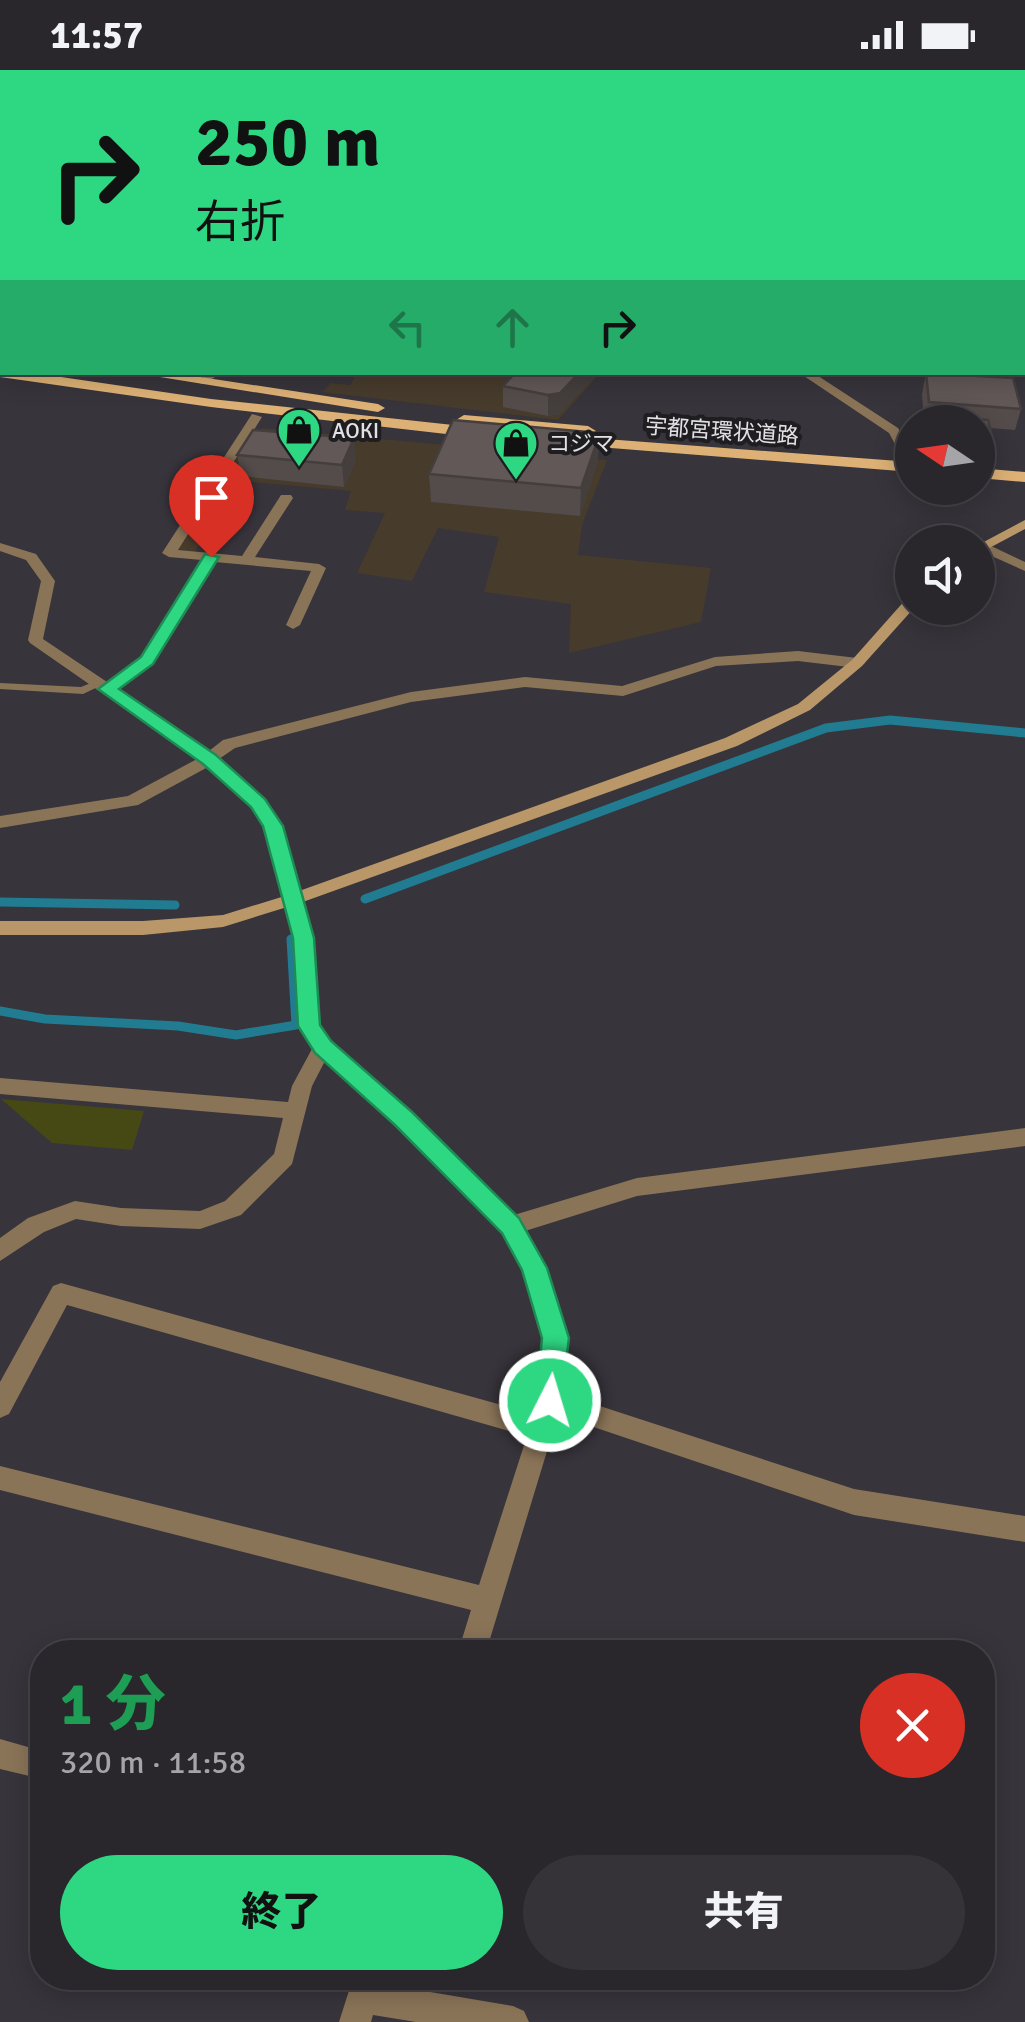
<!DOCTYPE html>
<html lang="ja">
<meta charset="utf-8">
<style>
:root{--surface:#29272c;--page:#353338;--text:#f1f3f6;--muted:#a5a5a9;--line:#454448;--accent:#2ed883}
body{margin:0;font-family:Signika,"Noto Sans JP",sans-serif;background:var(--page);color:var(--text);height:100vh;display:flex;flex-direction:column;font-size:38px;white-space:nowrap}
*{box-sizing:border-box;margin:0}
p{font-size:32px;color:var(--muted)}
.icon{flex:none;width:55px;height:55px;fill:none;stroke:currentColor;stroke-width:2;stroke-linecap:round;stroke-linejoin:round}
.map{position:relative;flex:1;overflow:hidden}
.sheet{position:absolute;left:30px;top:1570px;width:965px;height:350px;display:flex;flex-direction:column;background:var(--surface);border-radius:40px;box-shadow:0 5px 25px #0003,0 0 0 2px var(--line)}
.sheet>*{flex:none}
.top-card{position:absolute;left:0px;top:0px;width:1025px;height:305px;box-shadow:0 5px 25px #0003,0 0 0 2px var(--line);background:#2ed883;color:#111;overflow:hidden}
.needle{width:65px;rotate:283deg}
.tools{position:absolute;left:895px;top:335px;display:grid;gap:20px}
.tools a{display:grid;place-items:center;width:100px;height:100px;border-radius:50%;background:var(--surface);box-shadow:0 5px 25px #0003,0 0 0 2px var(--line);font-size:50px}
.pin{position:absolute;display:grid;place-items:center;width:85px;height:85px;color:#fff;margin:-102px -42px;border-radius:50% 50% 50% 0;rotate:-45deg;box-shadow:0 0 10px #0007}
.pin .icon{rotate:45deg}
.me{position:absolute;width:110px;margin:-55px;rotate:5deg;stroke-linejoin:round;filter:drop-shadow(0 0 8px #0008)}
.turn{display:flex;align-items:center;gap:35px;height:210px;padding:0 30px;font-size:45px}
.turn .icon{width:130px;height:130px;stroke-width:2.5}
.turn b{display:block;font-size:70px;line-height:85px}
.lanes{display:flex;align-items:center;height:95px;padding:0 30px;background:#0003;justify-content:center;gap:50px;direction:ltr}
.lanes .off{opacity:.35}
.round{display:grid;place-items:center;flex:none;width:105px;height:105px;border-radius:52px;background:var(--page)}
.overview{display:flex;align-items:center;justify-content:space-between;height:170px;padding:0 30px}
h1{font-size:60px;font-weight:800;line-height:75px;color:#1e9e55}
.primary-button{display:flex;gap:20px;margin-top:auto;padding:20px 30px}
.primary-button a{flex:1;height:115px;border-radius:60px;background:var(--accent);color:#111;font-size:40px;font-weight:800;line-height:115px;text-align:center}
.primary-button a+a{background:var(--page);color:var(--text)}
.status{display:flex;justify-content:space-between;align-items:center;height:70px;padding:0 50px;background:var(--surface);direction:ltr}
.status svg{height:28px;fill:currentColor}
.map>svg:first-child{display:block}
.commercial{fill:#473b2c}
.green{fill:#464914}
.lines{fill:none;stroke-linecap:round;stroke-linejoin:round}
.stream{stroke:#217b91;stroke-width:9}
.path{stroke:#817e85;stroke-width:2.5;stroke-dasharray:2.5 4;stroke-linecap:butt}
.lane{fill:#8a7458;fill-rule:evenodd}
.street{fill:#8a7458;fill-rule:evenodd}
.secondary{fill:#b99769;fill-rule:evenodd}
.primary{fill:#ddb175;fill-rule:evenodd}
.wall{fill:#534c4b}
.shaded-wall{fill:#443e3d}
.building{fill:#615857;stroke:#443e3d;stroke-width:2.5}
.route{fill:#2ed883;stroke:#1e8c55;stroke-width:2.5}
.labels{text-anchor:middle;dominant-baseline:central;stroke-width:8;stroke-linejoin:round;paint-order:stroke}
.far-poi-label{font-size:22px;fill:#e3e1e6;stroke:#1e1d20;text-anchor:start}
.far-street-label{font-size:22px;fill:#e3e1e6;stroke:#1e1d20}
</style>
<div class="status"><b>11:57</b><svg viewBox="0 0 49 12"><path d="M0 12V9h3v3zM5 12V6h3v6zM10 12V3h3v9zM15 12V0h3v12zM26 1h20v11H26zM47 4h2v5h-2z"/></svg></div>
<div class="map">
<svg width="1025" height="1952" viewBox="0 0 1025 1952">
<rect width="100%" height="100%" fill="#37343b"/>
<g class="commercial">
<polygon points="357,303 600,303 558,350 322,322 331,313 350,315"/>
<polygon points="262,358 607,390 582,455 578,485 711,498 701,552 569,583 571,534 484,522 499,467 438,458 412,511 357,503 385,443 345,440 351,421 239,411 195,482 177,480 243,378"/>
</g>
<polygon class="green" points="1,1029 144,1041 132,1080 52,1073"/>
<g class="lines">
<g class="stream">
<polyline points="365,829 826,658 890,650 1025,663"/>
<polyline points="0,832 175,835"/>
<polyline points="0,941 45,949 178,956 236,965 296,955 291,869"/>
</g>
<polyline class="path" points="685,2 697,0"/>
<g class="lane">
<polygon points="1025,29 1025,38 1022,37 1022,30"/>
<polygon points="212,302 224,302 203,314 196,312"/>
<polygon points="98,610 104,613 102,615 83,624 0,619 0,613 81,617"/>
</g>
<g class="street">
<rect x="0" y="29" width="2" height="4"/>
<polygon points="0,72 2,73 2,78 0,78"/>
<polygon points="1022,166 1025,167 1025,174 1022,173"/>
<rect x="1022" y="183" width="3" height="6"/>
<polygon points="1022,299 1025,299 1025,307 1017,302 1022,302"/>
<polygon points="798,302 812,302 898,358 912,384 910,387 902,387 889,363"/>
<path d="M 252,344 L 262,347 L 178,480 L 242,486 L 281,425 L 291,425 L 293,428 L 255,487 L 319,494 L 326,498 L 300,555 L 293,559 L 286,555 L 311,501 L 215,492 L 152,594 L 117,619 L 209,681 L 223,670 L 411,622 L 525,607 L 622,616 L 715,587 L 798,581 L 857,588 L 865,593 L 857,598 L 798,591 L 716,596 L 623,626 L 525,617 L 411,632 L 235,678 L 219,689 L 264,729 L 282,756 L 313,867 L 319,955 L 330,972 L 410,1043 L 514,1145 L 637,1108 L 1025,1058 L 1025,1076 L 637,1126 L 525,1161 L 545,1198 L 567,1268 L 563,1324 L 854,1419 L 1025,1446 L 1025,1472 L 854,1445 L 558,1345 L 486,1582 L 458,1582 L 471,1540 L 0,1420 L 0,1396 L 479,1515 L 527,1366 L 67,1235 L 9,1344 L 0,1348 L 0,1312 L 53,1216 L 61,1213 L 534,1344 C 552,1286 539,1210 501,1162 C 487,1144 469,1129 453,1113 C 411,1071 369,1031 325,991 L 312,1016 L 292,1094 L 241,1145 L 200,1159 L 121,1156 L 76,1149 L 44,1162 L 0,1191 L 0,1168 L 28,1148 L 75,1131 L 121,1138 L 200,1141 L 225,1131 L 274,1084 L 283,1048 L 0,1024 L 0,1008 L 288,1032 L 292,1016 L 313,977 L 299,956 L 295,867 L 264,756 L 252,737 L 208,697 L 138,735 L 0,758 L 0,746 L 128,726 L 197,689 L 30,573 L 28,570 L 41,511 L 26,490 L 0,481 L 0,473 L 36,484 L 55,511 L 43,569 L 107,612 L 141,588 L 202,490 L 169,487 L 162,483 Z"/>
<polygon points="978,474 987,474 1025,492 1025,501 978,480"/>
<polygon points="0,1669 42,1681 42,1709 0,1699"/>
<polygon points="353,1908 385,1908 383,1914 513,1936 524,1941 529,1952 416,1952 373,1945 371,1952 339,1952"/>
</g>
<g class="secondary">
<polygon points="1025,450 1025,459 978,484 978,475"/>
<polygon points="912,527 914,538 862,596 810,640 737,676 300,833 223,857 143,865 0,865 0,851 143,851 223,845 288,825 725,668 798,634 852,590 907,528"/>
</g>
<g class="primary">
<rect x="0" y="166" width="2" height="8"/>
<rect x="0" y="277" width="2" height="8"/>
<polygon points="0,299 2,302 27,302 211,329 481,358 489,363 481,368 211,337 0,307"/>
<polygon points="129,302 168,302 378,334 385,338 378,342"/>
<polygon points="464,345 588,356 596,361 588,366 459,353 456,350"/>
<polygon points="566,366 912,392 912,402 561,374 558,371"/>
<polygon points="978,398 1025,402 1025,412 978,408"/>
</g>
</g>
<g class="wall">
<polygon points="870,0 1025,0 1025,14 1022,17 1022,2 869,2"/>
<polygon points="0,91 2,92 2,121 0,121"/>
<polygon points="0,182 2,182 2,230 0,229"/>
<polygon points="599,302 559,344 548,346 503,337 503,316"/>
<polygon points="926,303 1021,339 1015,360 990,358 993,370 991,377 978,377 978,352 924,352 922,324"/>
<polygon points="237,385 356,390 344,417 241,406"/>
<polygon points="598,391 580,446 431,432 429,404"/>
</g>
<g class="shaded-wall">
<polygon points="1024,0 1025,14 1022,17 1022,7"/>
<polygon points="2,131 2,145 0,146 0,132"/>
<polygon points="580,302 599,302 559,344 548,346 548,325"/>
<polygon points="600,363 598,391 580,446 581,418"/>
<polygon points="354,368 356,390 344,417 342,395"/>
</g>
<g class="building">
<polygon points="384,0 398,0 414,2 379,2"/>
<polygon points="750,0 777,0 778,1 769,2 749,2 746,1"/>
<rect x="0" y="182" width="2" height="29"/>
<polygon points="516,302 580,302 560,323 548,325 503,316"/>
<polygon points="926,303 1013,308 1021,339 929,332"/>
<polygon points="955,348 988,350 993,370 978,370 978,352 956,352"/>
<polygon points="453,350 600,363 581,418 429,404"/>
<polygon points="253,360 354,368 342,395 237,385"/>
</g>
<polygon class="route" points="205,484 219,487 153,594 119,619 216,685 265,729 283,756 314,868 320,955 331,971 412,1042 519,1148 547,1198 569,1268 560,1341 550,1344 540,1341 536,1331 542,1268 522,1200 502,1163 395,1055 315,983 298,956 293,868 263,756 251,737 203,694 98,619 141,587"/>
<defs>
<symbol id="shop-pin" viewBox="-11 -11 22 30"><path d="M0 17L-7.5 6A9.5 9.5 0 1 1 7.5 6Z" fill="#2ed883" stroke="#1e1d20"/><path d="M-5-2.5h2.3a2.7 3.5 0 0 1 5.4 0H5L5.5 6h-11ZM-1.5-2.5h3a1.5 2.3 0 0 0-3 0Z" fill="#111"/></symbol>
</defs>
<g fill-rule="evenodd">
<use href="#shop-pin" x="274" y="335" width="50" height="68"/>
<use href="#shop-pin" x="491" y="348" width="50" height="68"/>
</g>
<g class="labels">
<g class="far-poi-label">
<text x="332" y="360">AOKI</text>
<text x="548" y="373">コジマ</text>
</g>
<g class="far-street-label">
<text transform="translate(722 361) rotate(4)">宇都宮環状道路</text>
</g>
</g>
</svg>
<div class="tools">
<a><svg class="needle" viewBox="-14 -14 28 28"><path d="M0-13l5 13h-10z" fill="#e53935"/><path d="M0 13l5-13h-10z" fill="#a5a5a9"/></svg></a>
<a><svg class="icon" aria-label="sound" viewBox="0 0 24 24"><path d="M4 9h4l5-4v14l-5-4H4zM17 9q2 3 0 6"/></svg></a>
</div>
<div class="pin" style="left:211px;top:487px;background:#d93025"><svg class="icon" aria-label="arrive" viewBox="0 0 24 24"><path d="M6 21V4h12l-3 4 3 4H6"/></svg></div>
<svg class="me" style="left:550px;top:1331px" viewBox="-20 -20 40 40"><circle r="17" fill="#2ed883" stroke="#fff" stroke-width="3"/><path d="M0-11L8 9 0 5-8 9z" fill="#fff"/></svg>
<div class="top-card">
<div class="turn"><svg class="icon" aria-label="right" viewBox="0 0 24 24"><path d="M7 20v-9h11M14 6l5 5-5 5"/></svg><div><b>250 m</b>右折</div></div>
<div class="lanes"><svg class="icon off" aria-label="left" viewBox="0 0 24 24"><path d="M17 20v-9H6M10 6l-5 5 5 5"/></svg><svg class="icon off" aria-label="ahead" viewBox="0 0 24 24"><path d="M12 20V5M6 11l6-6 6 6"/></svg><svg class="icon" aria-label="right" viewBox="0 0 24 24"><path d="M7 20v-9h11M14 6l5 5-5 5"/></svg></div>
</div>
<section class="sheet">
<div class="overview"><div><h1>1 分</h1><p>320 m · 11:58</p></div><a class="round" style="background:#d93025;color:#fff"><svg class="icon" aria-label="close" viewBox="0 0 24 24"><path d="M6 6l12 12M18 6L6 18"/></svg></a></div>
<div class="primary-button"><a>終了</a><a>共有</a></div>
</section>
</div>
